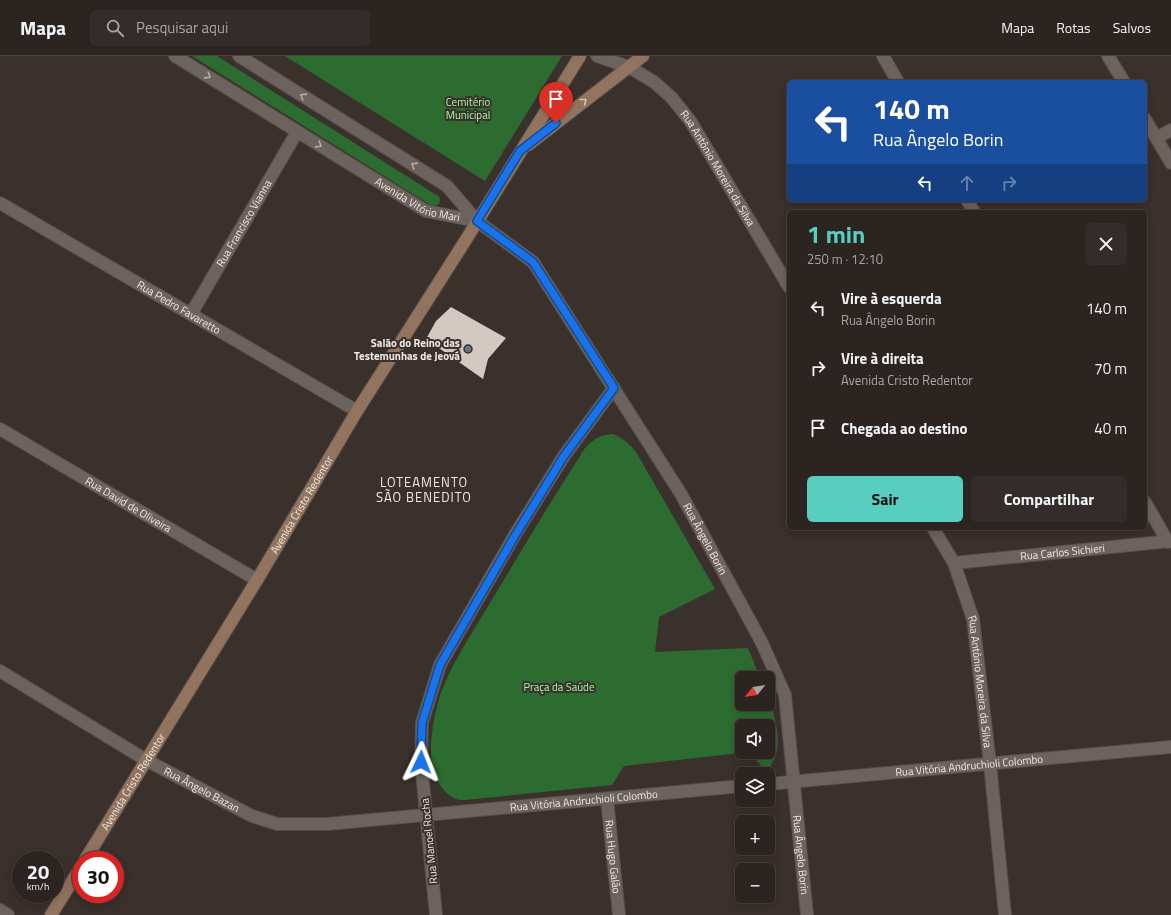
<!DOCTYPE html>
<html lang="pt">
<meta charset="utf-8">
<style>
:root{--surface:#2c2421;--page:#342c2a;--text:#f1f3f6;--muted:#a6a4a5;--line:#48413f;--accent:#58cec1}
body{margin:0;font-family:"Titillium Web",sans-serif;background:var(--page);color:var(--text);height:100vh;display:flex;flex-direction:column;font-size:15px;white-space:nowrap}
*{box-sizing:border-box;margin:0}
p{font-size:13px;color:var(--muted)}
.icon{flex:none;width:22px;height:22px;fill:none;stroke:currentColor;stroke-width:2;stroke-linecap:round;stroke-linejoin:round}
.map{position:relative;flex:1;overflow:hidden}
.drawer{position:absolute;left:787px;top:154px;width:360px;height:320px;display:flex;flex-direction:column;background:var(--surface);border-radius:6px;box-shadow:0 2px 10px #0003,0 0 0 1px var(--line)}
.drawer>*{flex:none}
.top-card{position:absolute;left:787px;top:24px;width:360px;height:122px;border-radius:6px;box-shadow:0 2px 10px #0003,0 0 0 1px var(--line);background:#1a4fa0;color:#fff;overflow:hidden}
.needle{width:26px;rotate:240deg}
.fabs{position:absolute;left:735px;top:615px;display:grid;gap:8px}
.fabs a{display:grid;place-items:center;width:40px;height:40px;border-radius:6px;background:var(--surface);box-shadow:0 2px 10px #0003,0 0 0 1px var(--line);font-size:20px}
.speed{position:absolute;left:12px;top:795px;display:flex;gap:8px;font-size:20px;font-weight:700;text-align:center}
.speed>*{display:grid;place-content:center;width:52px;height:52px;border-radius:50%;background:var(--surface);box-shadow:0 2px 10px #0003,0 0 0 1px var(--line);line-height:1}
.speed small{font-size:10px;font-weight:400}
.speed .limit{border:6px solid #d22;background:#fff;color:#111}
.pin{position:absolute;display:grid;place-items:center;width:34px;height:34px;color:#fff;margin:-41px -17px;border-radius:50% 50% 50% 0;rotate:-45deg;box-shadow:0 0 4px #0007}
.pin .icon{rotate:45deg}
.me{position:absolute;width:44px;margin:-22px;rotate:2deg;stroke-linejoin:round;filter:drop-shadow(0 0 3px #0008)}
.turn{display:flex;align-items:center;gap:14px;height:84px;padding:0 20px;font-size:18px}
.turn .icon{width:52px;height:52px;stroke-width:2.5}
.turn b{display:block;font-size:28px;line-height:34px}
.lanes{display:flex;align-items:center;height:38px;padding:0 20px;background:#0003;justify-content:center;gap:20px;direction:ltr}
.lanes .off{opacity:.35}
.round{display:grid;place-items:center;flex:none;width:42px;height:42px;border-radius:6px;background:var(--page)}
.headline{display:flex;align-items:center;justify-content:space-between;height:68px;padding:0 20px}
h1{font-size:24px;font-weight:700;line-height:30px;color:var(--accent)}
.action{display:flex;gap:8px;margin-top:auto;padding:8px 20px}
.action a{flex:1;height:46px;border-radius:6px;background:var(--accent);color:#111;font-size:16px;font-weight:700;line-height:46px;text-align:center}
.action a+a{background:var(--page);color:var(--text)}
ul{padding:0;list-style:none}
li{display:flex;align-items:center;gap:12px;height:60px;padding:0 20px}
li div{flex:1}
li b{display:block;font-size:15px}
li em{font-style:normal}
header{display:flex;align-items:center;gap:24px;box-sizing:border-box;height:56px;padding:0 20px;background:var(--surface);border-bottom:1px solid var(--line)}
header strong{font-size:19px}
nav{display:flex;gap:22px;margin-inline-start:auto;font-size:14px}
.search{width:280px;height:36px;background:var(--page);display:flex;align-items:center;gap:10px;box-sizing:border-box;padding:0 14px;border-radius:6px;color:var(--muted);font-size:15px}
.map>svg:first-child{display:block}
.green{fill:#2d6c30}
.building{fill:#d3c8c2}
.lines{fill:none;stroke-linecap:round;stroke-linejoin:round}
.street-casing{stroke:#574e4b;stroke-width:14}
.secondary-casing{stroke:#574e4b;stroke-width:14}
.street{stroke:#6d635e;stroke-width:12}
.secondary{stroke:#91735e;stroke-width:12}
.oneway{stroke:#b5ada9}
.oneway2{stroke:#d4c6bd}
.route-casing{stroke:#114b97;stroke-width:10}
.route{stroke:#1a73e8;stroke-width:7}
.worship-dot{fill:#6b7280;stroke:#3a302c;stroke-width:1.5}
.labels{text-anchor:middle;dominant-baseline:central;stroke-width:4;stroke-linejoin:round;paint-order:stroke}
.park-label{font-size:11px;fill:#a4fca4;stroke:#3a302c}
.street-label{font-size:11px;fill:#f0e9e6;stroke:#3a302c}
.poi-label{font-size:11px;font-weight:bold;fill:#f0e9e6;stroke:#3a302c;text-anchor:end}
.quarter-label{font-size:13px;letter-spacing:1px;fill:#f0e9e6;stroke:#3a302c}
</style>
<header>
<strong>Mapa</strong>
<div class="search"><svg class="icon" aria-label="search" viewBox="0 0 24 24"><circle cx="10" cy="10" r="6"/><path d="M15 15l6 6"/></svg>Pesquisar aqui</div>
<nav><a>Mapa</a><a>Rotas</a><a>Salvos</a></nav>
</header>
<div class="map">
<svg width="1171" height="859" viewBox="0 0 1171 859">
<rect width="100%" height="100%" fill="#3a302c"/>
<g class="green">
<path d="M 192,0 L 217,0 L 438,140 L 440,142 L 439,148 C 435,150 433,150 429,148 Z"/>
<polygon points="285,0 562,0 485,125"/>
<path d="M 613,378 C 622,382 629,387 636,396 L 715,533 L 659,561 L 655,596 L 748,592 L 760,622 L 742,622 L 742,648 L 768,648 L 768,642 C 775,659 784,690 772,707 C 771,710 768,712 765,714 L 749,696 L 768,696 L 768,670 L 742,670 L 742,696 L 749,696 L 624,710 L 612,729 L 465,744 C 462,744 458,744 456,743 C 445,739 436,725 433,715 C 427,693 435,649 444,629 C 457,598 476,571 493,542 C 505,522 517,502 529,482 C 547,452 566,422 585,392 C 594,383 599,379 613,378 Z"/>
</g>
<polygon class="building" points="451,251 506,282 488,303 483,323 426,283 436,265"/>
<g class="lines">
<defs>
<g id="street">
<path id="s1" d="M 175,0 L 426,155 L 477,165"/>
<path id="s2" d="M 239,0 L 447,130 L 477,165 L 533,206 L 681,438 L 762,587 L 785,639 L 807,859"/>
<path id="s3" d="M 597,0 L 629,11 L 654,26 L 672,42 L 691,66 L 789,231"/>
<polyline points="883,0 898,26"/>
<polyline points="1108,0 1124,26"/>
<polyline points="1145,63 1171,107"/>
<polyline points="1156,82 1171,74"/>
<polyline points="967,144 974,156"/>
<path id="s4" d="M 0,147 L 357,355"/>
<path id="s5" d="M 191,258 L 297,76"/>
<path id="s6" d="M 0,373 L 257,524"/>
<polyline points="1145,446 1168,486"/>
<path id="s7" d="M 933,472 L 954,507 L 973,563 L 990,708 L 1005,859"/>
<path id="s8" d="M 954,507 L 1171,485"/>
<path id="s9" d="M 0,615 L 146,704 L 252,760 L 277,768 L 327,768 L 742,730"/>
<path id="s10" d="M 768,728 L 1171,691"/>
<path id="s11" d="M 607,743 L 619,859"/>
<polyline points="0,854 8,859"/>
<polyline points="436,859 421,706 422,667 440,609 516,477 564,400 614,332"/>
</g>
<g id="secondary">
<polyline points="528,89 643,0"/>
<path id="s12" d="M 85,804 L 257,524 L 357,355 L 467,182 L 580,0"/>
<polyline points="51,859 81,811"/>
</g>
</defs>
<use href="#street" class="street-casing"/>
<use href="#secondary" class="secondary-casing"/>
<use href="#street" class="street"/>
<use href="#secondary" class="secondary"/>
</g>
<defs><path id="oneway-chevron" d="M-2-3.5L2.5 0L-2 3.5" fill="none" stroke-width="1.6" stroke-linecap="round" stroke-linejoin="round"/></defs>
<g class="oneway">
<use href="#oneway-chevron" transform="translate(208 20) rotate(32)"/>
<use href="#oneway-chevron" transform="translate(303 40) rotate(-148)"/>
<use href="#oneway-chevron" transform="translate(319 89) rotate(32)"/>
<use href="#oneway-chevron" transform="translate(414 109) rotate(-148)"/>
</g>
<use class="oneway2" href="#oneway-chevron" transform="translate(584 45) rotate(-38)"/>
<g class="lines">
<defs>
<polyline id="route" points="421,706 422,667 440,609 516,478 564,400 614,332 533,206 477,165 520,95 556,67"/>
</defs>
<use href="#route" class="route-casing"/>
<use href="#route" class="route"/>
</g>
<circle class="worship-dot" cx="468" cy="293" r="4"/>
<g class="labels">
<g class="park-label">
<text x="468" y="46">Cemitério<tspan x="468" dy="13">Municipal</tspan></text>
<text x="559" y="631">Praça da Saúde</text>
</g>
<g class="street-label">
<text stroke="none"><textPath href="#s3" startOffset="171">Rua Antônio Moreira da Silva</textPath></text>
<text stroke="none"><textPath href="#s1" startOffset="283">Avenida Vitório Mari</textPath></text>
<text stroke="none"><textPath href="#s5" startOffset="105">Rua Francisco Vianna</textPath></text>
<text stroke="none"><textPath href="#s4" startOffset="207">Rua Pedro Favaretto</textPath></text>
<text stroke="none"><textPath href="#s6" startOffset="149">Rua David de Oliveira</textPath></text>
<text stroke="none"><textPath href="#s12" startOffset="416">Avenida Cristo Redentor</textPath></text>
<text stroke="none"><textPath href="#s2" startOffset="687">Rua Ângelo Borin</textPath></text>
<text stroke="none"><textPath href="#s8" startOffset="109">Rua Carlos Sichieri</textPath></text>
<text stroke="none"><textPath href="#s7" startOffset="163">Rua Antônio Moreira da Silva</textPath></text>
<text stroke="none"><textPath href="#s10" startOffset="202">Rua Vitória Andruchioli Colombo</textPath></text>
<text stroke="none"><textPath href="#s12" startOffset="92">Avenida Cristo Redentor</textPath></text>
<text stroke="none"><textPath href="#s9" startOffset="234">Rua Ângelo Bazan</textPath></text>
<text stroke="none"><textPath href="#s9" startOffset="625">Rua Vitória Andruchioli Colombo</textPath></text>
<text transform="translate(429 785) rotate(-96)">Rua Manoel Rocha</text>
<text stroke="none"><textPath href="#s2" startOffset="1023">Rua Ângelo Borin</textPath></text>
<text stroke="none"><textPath href="#s11" startOffset="58">Rua Hugo Galão</textPath></text>
</g>
<g class="poi-label">
<text x="460" y="287">Salão do Reino das<tspan x="460" dy="13">Testemunhas de Jeová</tspan></text>
</g>
<g class="quarter-label">
<text x="424" y="426">LOTEAMENTO<tspan x="424" dy="15">SÃO BENEDITO</tspan></text>
</g>
</g>
</svg>
<div class="fabs">
<a><svg class="needle" viewBox="-14 -14 28 28"><path d="M0-13l5 13h-10z" fill="#e53935"/><path d="M0 13l5-13h-10z" fill="#a6a4a5"/></svg></a>
<a><svg class="icon" aria-label="sound" viewBox="0 0 24 24"><path d="M4 9h4l5-4v14l-5-4H4zM17 9q2 3 0 6"/></svg></a>
<a><svg class="icon" aria-label="layers" viewBox="0 0 24 24"><path d="M12 4l9 5-9 5-9-5zM3 14l9 5 9-5"/></svg></a>
<a>+</a>
<a>−</a>
</div>
<div class="speed"><div>20<small>km/h</small></div><div class="limit">30</div></div>
<div class="pin" style="left:556px;top:67px;background:#d93025"><svg class="icon" aria-label="arrive" viewBox="0 0 24 24"><path d="M6 21V4h12l-3 4 3 4H6"/></svg></div>
<svg class="me" style="left:421px;top:706px" viewBox="-20 -20 40 40"><path d="M0-17L14 15 0 8-14 15z" fill="#1a73e8" stroke="#fff" stroke-width="4"/></svg>
<div class="top-card">
<div class="turn"><svg class="icon" aria-label="left" viewBox="0 0 24 24"><path d="M17 20v-9H6M10 6l-5 5 5 5"/></svg><div><b>140 m</b>Rua Ângelo Borin</div></div>
<div class="lanes"><svg class="icon" aria-label="left" viewBox="0 0 24 24"><path d="M17 20v-9H6M10 6l-5 5 5 5"/></svg><svg class="icon off" aria-label="ahead" viewBox="0 0 24 24"><path d="M12 20V5M6 11l6-6 6 6"/></svg><svg class="icon off" aria-label="right" viewBox="0 0 24 24"><path d="M7 20v-9h11M14 6l5 5-5 5"/></svg></div>
</div>
<section class="drawer">
<div class="headline"><div><h1>1 min</h1><p>250 m · 12:10</p></div><a class="round"><svg class="icon" aria-label="close" viewBox="0 0 24 24"><path d="M6 6l12 12M18 6L6 18"/></svg></a></div>
<ul>
<li><svg class="icon" aria-label="left" viewBox="0 0 24 24"><path d="M17 20v-9H6M10 6l-5 5 5 5"/></svg><div><b>Vire à esquerda</b><p>Rua Ângelo Borin</p></div><em>140 m</em></li>
<li><svg class="icon" aria-label="right" viewBox="0 0 24 24"><path d="M7 20v-9h11M14 6l5 5-5 5"/></svg><div><b>Vire à direita</b><p>Avenida Cristo Redentor</p></div><em>70 m</em></li>
<li><svg class="icon" aria-label="arrive" viewBox="0 0 24 24"><path d="M6 21V4h12l-3 4 3 4H6"/></svg><div><b>Chegada ao destino</b></div><em>40 m</em></li>
</ul>
<div class="action"><a>Sair</a><a>Compartilhar</a></div>
</section>
</div>
